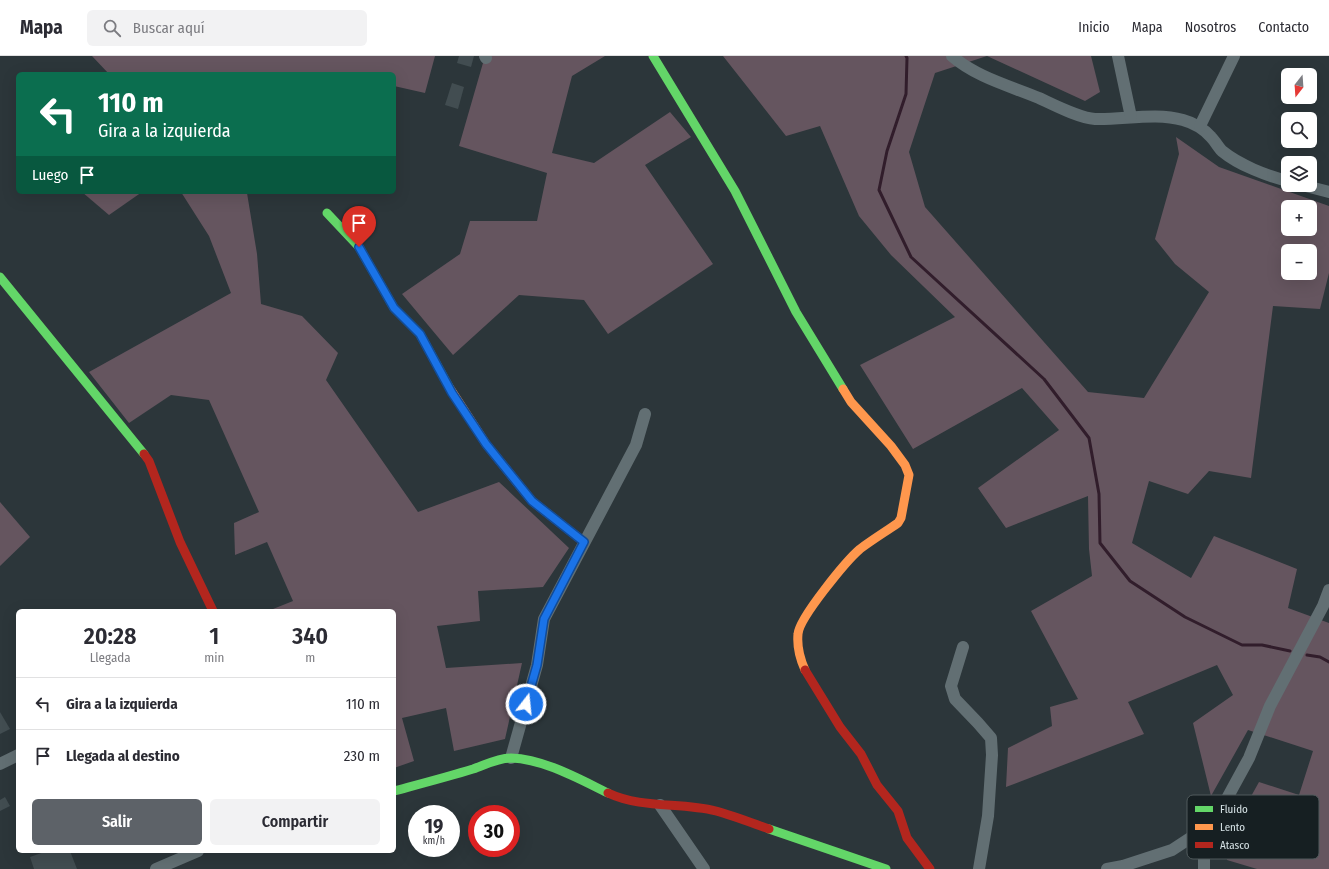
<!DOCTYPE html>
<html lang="es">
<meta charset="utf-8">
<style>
:root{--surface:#fff;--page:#f2f2f3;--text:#2b2b33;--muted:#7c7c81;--line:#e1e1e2;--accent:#5d6268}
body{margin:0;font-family:"Fira Sans Condensed",sans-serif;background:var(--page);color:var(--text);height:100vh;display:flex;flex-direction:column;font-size:15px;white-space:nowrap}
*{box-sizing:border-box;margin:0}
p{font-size:13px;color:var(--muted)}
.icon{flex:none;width:22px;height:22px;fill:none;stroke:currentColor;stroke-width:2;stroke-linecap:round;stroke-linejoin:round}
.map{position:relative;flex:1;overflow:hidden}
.details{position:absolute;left:16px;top:553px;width:380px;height:244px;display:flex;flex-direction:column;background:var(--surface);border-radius:6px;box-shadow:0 4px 16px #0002}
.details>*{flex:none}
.top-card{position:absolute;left:16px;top:16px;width:380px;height:122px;border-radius:6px;box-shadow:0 4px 16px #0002;background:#0b6e4f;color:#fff;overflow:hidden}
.needle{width:26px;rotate:197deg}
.tools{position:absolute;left:1281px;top:12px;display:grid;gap:8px}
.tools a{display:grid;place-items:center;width:36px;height:36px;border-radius:6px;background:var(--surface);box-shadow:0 4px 16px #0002;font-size:20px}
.speed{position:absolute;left:408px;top:749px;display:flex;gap:8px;font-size:20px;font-weight:700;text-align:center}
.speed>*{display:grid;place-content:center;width:52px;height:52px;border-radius:50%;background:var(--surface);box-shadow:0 4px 16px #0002;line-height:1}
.speed small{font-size:10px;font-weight:400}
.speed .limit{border:6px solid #d22;background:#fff;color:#111}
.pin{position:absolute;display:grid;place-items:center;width:34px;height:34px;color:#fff;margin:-41px -17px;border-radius:50% 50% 50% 0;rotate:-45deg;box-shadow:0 0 4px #0007}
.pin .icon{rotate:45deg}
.me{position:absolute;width:44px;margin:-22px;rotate:16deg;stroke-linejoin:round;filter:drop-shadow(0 0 3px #0008)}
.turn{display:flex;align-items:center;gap:14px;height:84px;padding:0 16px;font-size:18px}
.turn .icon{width:52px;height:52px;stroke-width:2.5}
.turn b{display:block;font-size:28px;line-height:34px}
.then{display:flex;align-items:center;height:38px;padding:0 16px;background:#0003;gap:8px;font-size:15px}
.eta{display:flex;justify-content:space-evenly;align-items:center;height:68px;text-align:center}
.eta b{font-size:24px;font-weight:600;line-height:28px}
.button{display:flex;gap:8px;margin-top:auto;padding:8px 16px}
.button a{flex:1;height:46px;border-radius:6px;background:var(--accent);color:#fff;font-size:16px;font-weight:600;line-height:46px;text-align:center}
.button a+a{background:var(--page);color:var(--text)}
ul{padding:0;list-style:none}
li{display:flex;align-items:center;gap:12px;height:52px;padding:0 16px;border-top:1px solid var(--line)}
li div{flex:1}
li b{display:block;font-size:15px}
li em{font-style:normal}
header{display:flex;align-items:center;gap:24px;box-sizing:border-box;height:56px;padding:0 20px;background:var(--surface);border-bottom:1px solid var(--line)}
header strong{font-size:19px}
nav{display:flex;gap:22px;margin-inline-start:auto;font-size:14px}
.search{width:280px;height:36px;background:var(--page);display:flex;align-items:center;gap:10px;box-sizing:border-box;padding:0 14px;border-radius:6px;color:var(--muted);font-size:15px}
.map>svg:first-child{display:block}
.green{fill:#65555f;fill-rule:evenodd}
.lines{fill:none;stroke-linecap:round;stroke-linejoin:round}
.stream{stroke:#311d2b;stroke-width:3}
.building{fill:#424d51}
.street{stroke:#626f73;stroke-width:12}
.fast{stroke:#63d668;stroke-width:9}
.slow{stroke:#ff974d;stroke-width:9}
.jam{stroke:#b3261e;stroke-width:9}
.route-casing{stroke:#114b97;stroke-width:10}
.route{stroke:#1a73e8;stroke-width:7}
.key{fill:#161f22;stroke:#505a5c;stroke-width:1}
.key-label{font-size:11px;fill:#d6e2e5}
</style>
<header>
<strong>Mapa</strong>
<div class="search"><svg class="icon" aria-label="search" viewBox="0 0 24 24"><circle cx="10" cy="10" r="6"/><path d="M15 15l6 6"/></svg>Buscar aquí</div>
<nav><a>Inicio</a><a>Mapa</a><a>Nosotros</a><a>Contacto</a></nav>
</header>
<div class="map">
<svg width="1329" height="813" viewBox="0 0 1329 813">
<rect width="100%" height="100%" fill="#2c363a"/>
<g class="green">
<polygon points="92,0 435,0 425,37 394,30 394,18 109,18"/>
<polygon points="485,0 605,0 572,20 552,97 594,107 670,56 691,81 645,109 713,208 608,278 584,244 519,239 453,299 402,238 460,198 470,165 537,165 547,117 459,90"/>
<path d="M 723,0 L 1091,0 L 1100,36 L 1085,45 L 987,0 L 935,17 L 909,96 L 925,151 L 1088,336 L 1144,342 L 1209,236 L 1175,208 L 1155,183 L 1179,98 L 1176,81 L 1219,111 L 1329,150 L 1329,217 L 1320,253 L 1273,250 L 1251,422 L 1209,415 L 1188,438 L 1149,425 L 1132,487 L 1191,522 L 1214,480 L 1297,513 L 1288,552 L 1329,567 L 1329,813 L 1257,813 L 1227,804 L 1229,780 L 1259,726 L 1299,739 L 1313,695 L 1248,674 L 1211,740 L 1193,667 L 1233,639 L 1217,609 L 1128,646 L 1144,678 L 1006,731 L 1008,692 L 1052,670 L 1050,651 L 1078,643 L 1031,555 L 1092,520 L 1089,493 L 1088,440 L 1006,472 L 978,432 L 1059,374 L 1022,332 L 913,393 L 860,309 L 955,261 L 891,199 L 859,160 L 820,70 L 786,80 ZM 1288,151 L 1310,151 L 1310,173 L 1288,173 ZM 1288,195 L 1310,195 L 1310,217 L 1288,217 Z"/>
<polygon points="82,136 142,136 109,159"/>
<polygon points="181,136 246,136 247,137 257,198 261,248 302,260 338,297 326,324 418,456 499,426 569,492 543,531 478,535 480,565 437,570 446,612 522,607 505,683 454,695 446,652 402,662 414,705 394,712 394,555 268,555 293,545 267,486 235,499 234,467 259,456 209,344 171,339 129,367 89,316 231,237 209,180"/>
<polygon points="0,446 30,481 0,510"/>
</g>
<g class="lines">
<g class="stream">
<polyline points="906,0 907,2 906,38 887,95 879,134 911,201 1044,323 1089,382 1099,438 1100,487 1130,525 1185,561 1242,589 1262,589 1290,595"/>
<polyline points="1307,599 1320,601 1329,606"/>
</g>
</g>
<g class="building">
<polygon points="459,0 474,0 471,11 457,7"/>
<polygon points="452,27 464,31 458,53 445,49"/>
<polygon points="0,656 10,673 0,678"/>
<polygon points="5,741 10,750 0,755 0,744"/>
<polygon points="47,795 70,795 77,813 34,813 30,801"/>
</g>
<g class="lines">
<g class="street">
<polyline points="485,0 486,2"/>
<path d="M 952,0 C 976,21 1010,30 1039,42 C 1054,49 1079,62 1095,63 C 1123,64 1156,56 1183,64 C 1194,67 1203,72 1211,81 C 1215,85 1218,91 1222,95 C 1239,109 1267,120 1288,125"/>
<polyline points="1118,0 1131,61"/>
<polyline points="1200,70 1234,0"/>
<polyline points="1302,129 1329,136"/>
<polyline points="963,591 951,630 955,643 978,667 991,682 992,699 988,760 979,813"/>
<polyline points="511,702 537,609 544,563 636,389 645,358"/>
<polyline points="0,708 18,699"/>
<polyline points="660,749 704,813"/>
<polyline points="1204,773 1204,813"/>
<polyline points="156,813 198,795"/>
<polyline points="1107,813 1123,810 1172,794 1204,773 1219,757 1249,702 1270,650 1323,550 1329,534"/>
</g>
<g class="fast">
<polyline points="653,0 735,135 796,256 843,333"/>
<polyline points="327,157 359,191 394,252 420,278 449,331"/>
<polyline points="0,221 144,398"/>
<path d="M 394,735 C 420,728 447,721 473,713 C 485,709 498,702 511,702 C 544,703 579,723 608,737"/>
<polyline points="769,773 886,813"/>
</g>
<g class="slow">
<polyline points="449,331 486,388 532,445 584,486"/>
<path d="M 805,614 C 800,603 797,589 798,578 C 799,562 847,504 860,493 C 872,484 885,476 898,467 L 901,462 L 909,419 L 905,409 L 891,390 L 851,346 L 843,333"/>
</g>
<g class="jam">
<polyline points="144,398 149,405 180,486 213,555"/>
<polyline points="805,614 840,671 861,698 877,729 898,755 907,782 930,813"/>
<path d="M 608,737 C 642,753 680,746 716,755 C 734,760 752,767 769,773"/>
</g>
</g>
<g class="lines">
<defs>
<polyline id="route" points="359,191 394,252 420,278 452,337 486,388 532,445 584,486 544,563 537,609 526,648"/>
</defs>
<use href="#route" class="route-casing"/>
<use href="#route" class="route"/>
</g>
<rect x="1187" y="739" width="132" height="64" rx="6" class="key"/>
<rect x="1195" y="750" width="18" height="6" fill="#63d668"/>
<rect x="1195" y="768" width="18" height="6" fill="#ff974d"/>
<rect x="1195" y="786" width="18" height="6" fill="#b3261e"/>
<g class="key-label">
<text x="1220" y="757">Fluido</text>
<text x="1220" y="775">Lento</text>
<text x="1220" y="793">Atasco</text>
</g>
</svg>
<div class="tools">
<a><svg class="needle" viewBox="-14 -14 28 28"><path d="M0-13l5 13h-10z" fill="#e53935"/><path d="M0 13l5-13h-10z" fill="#7c7c81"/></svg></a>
<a><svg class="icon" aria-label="search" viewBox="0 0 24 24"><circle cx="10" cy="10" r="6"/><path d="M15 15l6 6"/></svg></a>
<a><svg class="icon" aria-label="layers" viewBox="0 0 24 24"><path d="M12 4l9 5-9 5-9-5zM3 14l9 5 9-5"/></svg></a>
<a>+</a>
<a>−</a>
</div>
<div class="speed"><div>19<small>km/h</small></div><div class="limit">30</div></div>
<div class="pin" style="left:359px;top:191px;background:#d93025"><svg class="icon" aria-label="arrive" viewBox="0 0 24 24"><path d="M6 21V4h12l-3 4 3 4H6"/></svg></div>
<svg class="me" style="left:526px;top:648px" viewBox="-20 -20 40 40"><circle r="17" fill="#1a73e8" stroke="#fff" stroke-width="3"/><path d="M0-11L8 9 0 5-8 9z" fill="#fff"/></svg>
<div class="top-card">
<div class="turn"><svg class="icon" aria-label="left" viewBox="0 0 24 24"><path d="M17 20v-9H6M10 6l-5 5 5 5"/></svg><div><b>110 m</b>Gira a la izquierda</div></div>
<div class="then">Luego<svg class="icon" aria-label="arrive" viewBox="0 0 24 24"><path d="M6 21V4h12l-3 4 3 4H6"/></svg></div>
</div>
<section class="details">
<div class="eta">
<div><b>20:28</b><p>Llegada</p></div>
<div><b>1</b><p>min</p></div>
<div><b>340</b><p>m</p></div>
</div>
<ul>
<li><svg class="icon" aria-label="left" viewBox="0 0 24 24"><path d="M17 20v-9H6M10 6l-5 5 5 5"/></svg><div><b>Gira a la izquierda</b></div><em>110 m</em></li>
<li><svg class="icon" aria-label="arrive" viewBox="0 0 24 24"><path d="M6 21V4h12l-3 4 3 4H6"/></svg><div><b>Llegada al destino</b></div><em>230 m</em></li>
</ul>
<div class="button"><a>Salir</a><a>Compartir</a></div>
</section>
</div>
